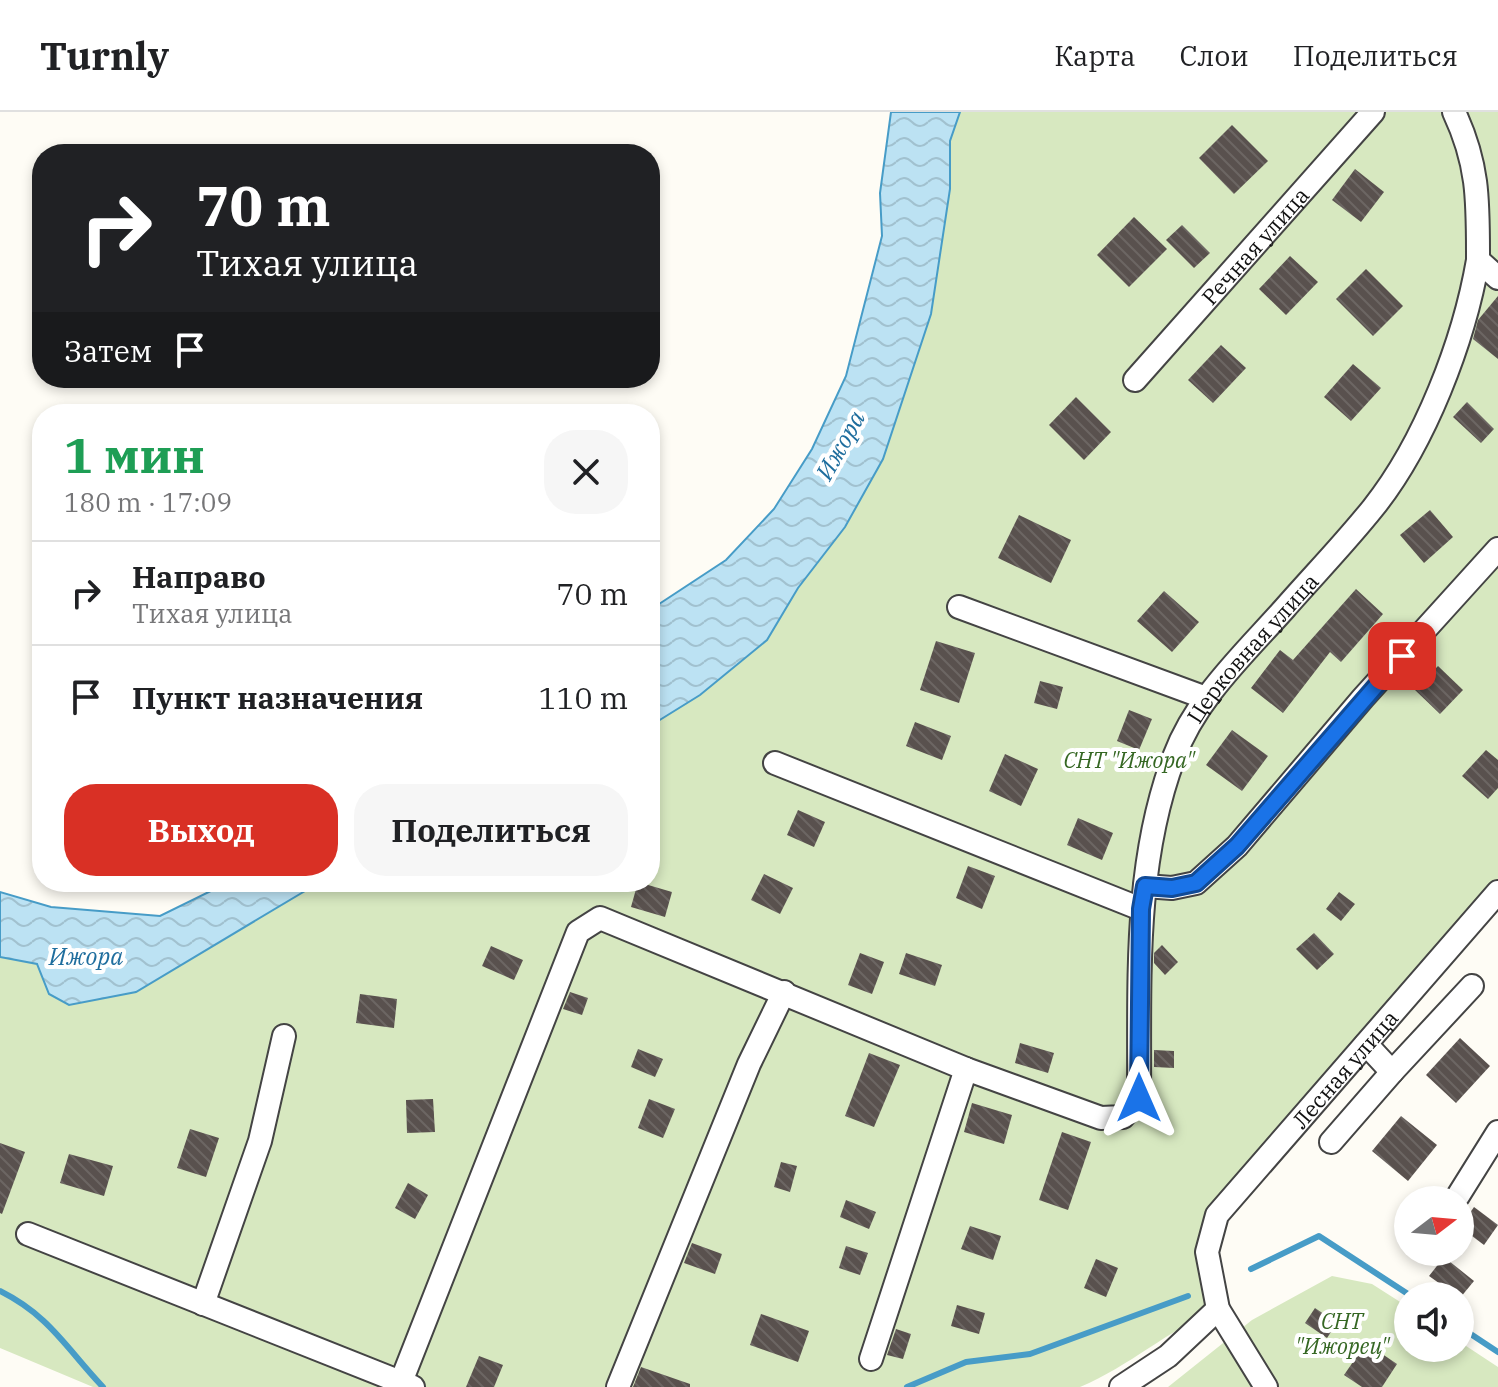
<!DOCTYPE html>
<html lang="ru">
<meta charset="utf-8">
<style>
:root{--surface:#fff;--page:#f6f6f6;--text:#202124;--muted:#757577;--line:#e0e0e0;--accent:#d93025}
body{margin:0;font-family:"IBM Plex Serif",serif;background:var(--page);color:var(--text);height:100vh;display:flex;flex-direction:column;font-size:30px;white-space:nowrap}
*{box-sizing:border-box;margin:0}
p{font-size:26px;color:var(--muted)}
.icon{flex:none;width:44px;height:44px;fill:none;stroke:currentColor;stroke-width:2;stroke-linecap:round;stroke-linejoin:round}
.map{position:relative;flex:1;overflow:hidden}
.sheet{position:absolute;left:32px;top:292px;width:628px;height:488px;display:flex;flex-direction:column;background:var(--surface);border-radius:32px;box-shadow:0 4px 12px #0003}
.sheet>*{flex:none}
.top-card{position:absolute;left:32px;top:32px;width:628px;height:244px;border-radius:32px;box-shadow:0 4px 12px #0003;background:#202124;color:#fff;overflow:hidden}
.needle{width:52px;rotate:74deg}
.fabs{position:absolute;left:1394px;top:1074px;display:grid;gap:16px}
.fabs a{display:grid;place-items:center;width:80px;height:80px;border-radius:50%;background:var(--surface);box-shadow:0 4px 12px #0003;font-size:40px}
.pin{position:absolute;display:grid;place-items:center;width:68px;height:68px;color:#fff;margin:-34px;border-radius:16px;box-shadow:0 4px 12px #0006}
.me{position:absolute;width:88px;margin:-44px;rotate:0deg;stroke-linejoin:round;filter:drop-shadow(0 0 6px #0008)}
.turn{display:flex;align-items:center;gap:28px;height:168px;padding:0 32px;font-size:36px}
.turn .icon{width:104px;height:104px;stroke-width:2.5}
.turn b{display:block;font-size:56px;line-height:68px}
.then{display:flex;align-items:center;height:76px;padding:0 32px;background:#0003;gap:16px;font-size:30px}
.round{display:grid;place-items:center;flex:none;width:84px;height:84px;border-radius:32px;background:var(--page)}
.overview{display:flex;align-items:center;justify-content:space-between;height:136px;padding:0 32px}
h1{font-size:48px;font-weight:700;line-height:60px;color:#1e9e55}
.primary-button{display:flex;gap:16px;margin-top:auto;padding:16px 32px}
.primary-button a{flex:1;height:92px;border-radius:32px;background:var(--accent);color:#fff;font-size:32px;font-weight:700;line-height:92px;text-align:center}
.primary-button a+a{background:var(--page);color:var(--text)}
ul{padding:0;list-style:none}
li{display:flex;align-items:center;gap:24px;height:104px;padding:0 32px;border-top:2px solid var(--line)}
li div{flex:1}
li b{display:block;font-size:30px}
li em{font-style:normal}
header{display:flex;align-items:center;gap:48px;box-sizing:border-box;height:112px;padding:0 40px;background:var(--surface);border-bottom:2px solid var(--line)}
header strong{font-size:38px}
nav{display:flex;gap:44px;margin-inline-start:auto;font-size:28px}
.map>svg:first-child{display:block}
.garden{fill:#d7e8c0}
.water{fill:url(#water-waves);stroke:#479cc7;stroke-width:2}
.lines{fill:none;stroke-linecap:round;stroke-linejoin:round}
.stream{stroke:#479cc7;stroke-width:6}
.building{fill:url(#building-back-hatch)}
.minor-casing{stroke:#444;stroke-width:26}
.minor{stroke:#fff;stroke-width:22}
.route-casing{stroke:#114b97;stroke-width:20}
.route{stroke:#1a73e8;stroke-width:14}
.labels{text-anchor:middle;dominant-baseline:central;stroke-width:8;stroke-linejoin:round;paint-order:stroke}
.street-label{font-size:22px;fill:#111;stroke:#fff}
.park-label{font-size:22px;font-style:italic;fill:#356723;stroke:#fff}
.water-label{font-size:24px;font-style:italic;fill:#1f6e9e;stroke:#fff}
</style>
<header>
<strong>Turnly</strong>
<nav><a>Карта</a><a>Слои</a><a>Поделиться</a></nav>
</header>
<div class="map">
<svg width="1498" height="1275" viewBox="0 0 1498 1275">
<defs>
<pattern id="water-waves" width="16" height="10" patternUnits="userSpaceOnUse" patternTransform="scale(2)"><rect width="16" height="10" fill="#bce2f3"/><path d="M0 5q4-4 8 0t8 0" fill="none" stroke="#a1c1cf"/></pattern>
<pattern id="building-back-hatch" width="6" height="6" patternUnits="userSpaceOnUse" patternTransform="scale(2)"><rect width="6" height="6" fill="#59514e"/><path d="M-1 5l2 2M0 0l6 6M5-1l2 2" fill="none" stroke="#6c6663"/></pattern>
</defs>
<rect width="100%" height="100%" fill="#fefcf5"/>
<g class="garden">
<path d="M 960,0 L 1498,0 L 1498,780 L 1217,1103 L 1218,1197 C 1168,1218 1130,1254 1080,1275 L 93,1275 L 0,1236 L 0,845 L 37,852 L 49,882 L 136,880 L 320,770 L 650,770 L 650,614 L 700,583 L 767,528 L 798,476 L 845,415 L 910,265 L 931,202 L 950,77 L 950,29 Z"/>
<polygon points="1332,1164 1372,1172 1408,1195 1408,1236 1460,1236 1460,1230 1498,1255 1498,1275 1168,1275 1252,1208"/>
</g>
<g class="water">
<polygon points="891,0 960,0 950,29 950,77 931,202 883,347 845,415 798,476 767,528 700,583 650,614 650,498 726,448 774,397 812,337 846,264 882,124 880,81"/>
<polygon points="229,770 320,770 136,880 69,893 49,882 37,852 0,845 0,780 51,795 160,804"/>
</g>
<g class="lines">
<g class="stream">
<polyline points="1251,1157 1319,1124 1411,1184"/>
<path d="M 0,1179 C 50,1204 66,1236 103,1275"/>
<polyline points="1460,1215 1498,1240"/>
<polyline points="907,1275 966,1250 1030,1242 1188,1184"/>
</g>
</g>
<g class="building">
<polygon points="1232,13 1268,49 1234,82 1199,46"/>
<polygon points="1355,57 1384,80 1361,110 1332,88"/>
<polygon points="1134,105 1167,137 1129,175 1097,143"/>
<polygon points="1182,113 1210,141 1194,156 1166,128"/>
<polygon points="1290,144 1318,170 1286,203 1259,177"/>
<polygon points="1366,157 1403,194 1373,224 1336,187"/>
<polygon points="1498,184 1498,247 1473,227 1478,208"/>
<polygon points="1221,233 1246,256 1213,291 1188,268"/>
<polygon points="1353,252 1381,276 1351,309 1324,285"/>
<polygon points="1076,285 1111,320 1084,348 1049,313"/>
<polygon points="1467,290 1494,317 1481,331 1453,305"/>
<polygon points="1430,398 1453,425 1424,451 1400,423"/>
<polygon points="1019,403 1071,428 1051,471 998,446"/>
<polygon points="1356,477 1383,502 1341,550 1330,540 1283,601 1251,576 1280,538 1293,548"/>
<polygon points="1164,479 1199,510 1172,540 1137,509"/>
<polygon points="936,529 975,541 959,591 920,578"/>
<polygon points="1438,554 1463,578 1440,602 1415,578"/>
<polygon points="1040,569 1063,575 1057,597 1034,591"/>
<polygon points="1129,598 1152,607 1139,638 1117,629"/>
<polygon points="915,610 951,624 942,648 906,634"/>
<polygon points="1232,618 1268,644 1242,679 1206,653"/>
<polygon points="1486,638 1498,648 1498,676 1488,687 1462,664"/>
<polygon points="1005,642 1038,657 1021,694 989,679"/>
<polygon points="798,698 825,710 814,735 787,723"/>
<polygon points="1078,706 1113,721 1102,748 1067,733"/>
<polygon points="968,754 995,764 982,797 956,786"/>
<polygon points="764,762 793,776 780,802 751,788"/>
<polygon points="638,770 672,780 665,805 631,795"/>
<polygon points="1339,780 1355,792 1341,809 1326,797"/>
<polygon points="1314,821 1334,842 1317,858 1296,837"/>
<polygon points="1162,833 1178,850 1165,863 1154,851 1154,841"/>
<polygon points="491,834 523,848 514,868 482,854"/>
<polygon points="860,841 884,850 872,882 848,873"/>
<polygon points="906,841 942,853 935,874 899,862"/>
<polygon points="570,880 588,886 582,903 563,897"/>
<polygon points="360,882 397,887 394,916 356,911"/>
<polygon points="1460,926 1490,954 1456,991 1426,963"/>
<polygon points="1020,931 1054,941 1048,961 1015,951"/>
<polygon points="638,937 663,947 655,965 631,955"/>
<polygon points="1154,938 1174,939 1174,956 1154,955"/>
<polygon points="869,941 900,953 874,1015 845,1004"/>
<polygon points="433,987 435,1020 407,1021 406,988"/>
<polygon points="649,987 675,997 663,1026 638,1016"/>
<polygon points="972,991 1012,1003 1004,1032 964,1020"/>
<polygon points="1401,1004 1437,1033 1408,1069 1372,1039"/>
<polygon points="190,1017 219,1026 206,1065 177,1056"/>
<polygon points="1062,1020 1091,1030 1068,1098 1039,1088"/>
<polygon points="0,1031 25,1040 2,1102 0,1101"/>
<polygon points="69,1042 113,1054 104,1084 60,1071"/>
<polygon points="781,1050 797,1054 790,1080 774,1075"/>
<polygon points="408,1071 428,1083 415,1107 395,1096"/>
<polygon points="846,1088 876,1100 869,1117 840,1105"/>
<polygon points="1474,1095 1498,1113 1484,1133 1460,1115"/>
<polygon points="970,1114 1001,1124 993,1148 961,1137"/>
<polygon points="692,1131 722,1142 715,1162 684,1151"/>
<polygon points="846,1134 868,1141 860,1163 839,1156"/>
<polygon points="1444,1145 1474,1169 1460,1186 1429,1164"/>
<polygon points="1096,1147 1118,1156 1106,1185 1084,1176"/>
<polygon points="957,1193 985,1201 979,1222 951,1214"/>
<polygon points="1315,1196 1337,1211 1327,1226 1305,1211"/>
<polygon points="761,1202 809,1219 798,1250 750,1233"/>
<polygon points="896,1217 911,1222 903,1247 887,1243"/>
<polygon points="1366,1231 1397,1252 1382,1275 1362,1275 1344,1263"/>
<polygon points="479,1244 503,1253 494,1275 466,1275"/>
<polygon points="641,1255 690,1272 690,1275 633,1275"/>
</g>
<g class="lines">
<defs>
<g id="minor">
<path d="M 1454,0 C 1479,53 1478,90 1478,148 L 1498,166"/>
<path id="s1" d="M 1135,268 L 1373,0"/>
<polyline points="959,495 1206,586"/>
<polyline points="775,651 1141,797"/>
<polyline points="1145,774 1172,776 1196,771 1237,734 1363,586 1498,437"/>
<polyline points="1366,932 1392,960 1472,874"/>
<polyline points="1331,1030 1392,960"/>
<polyline points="1458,1084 1498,1020"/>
<polyline points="28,1122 413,1275"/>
<polyline points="203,1192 260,1029 284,924"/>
<polyline points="871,1247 966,957"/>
<path id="s2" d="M 401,1270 L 578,820 L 600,806 L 966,957 L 1101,1006 L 1123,1005 L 1139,986 C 1140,872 1133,754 1174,645 C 1196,586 1244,542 1285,496 C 1314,463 1345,431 1373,396 C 1425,331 1464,229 1478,148"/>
<polyline points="618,1275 749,952 784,880"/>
<polyline points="1121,1275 1168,1244 1218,1197"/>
<path id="s3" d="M 1266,1275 L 1218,1197 L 1207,1140 L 1217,1103 L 1498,780"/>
</g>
</defs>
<use href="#minor" class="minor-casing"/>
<use href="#minor" class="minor"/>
</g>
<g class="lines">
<defs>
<polyline id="route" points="1139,986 1141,797 1145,774 1172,776 1196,771 1237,734 1402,544"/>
</defs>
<use href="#route" class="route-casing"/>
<use href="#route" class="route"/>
</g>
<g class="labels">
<g class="street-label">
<text stroke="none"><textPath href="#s1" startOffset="180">Речная улица</textPath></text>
<text stroke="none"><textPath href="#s2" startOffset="1576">Церковная улица</textPath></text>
<text stroke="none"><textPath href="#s3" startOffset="382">Лесная улица</textPath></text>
</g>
<g class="park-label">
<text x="1129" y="647">СНТ "Ижора"</text>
<text x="1342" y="1208">СНТ<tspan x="1342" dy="25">"Ижорец"</tspan></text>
</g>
<g class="water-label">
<text transform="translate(840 333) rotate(-61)">Ижора</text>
<text x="86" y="844">Ижора</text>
</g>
</g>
</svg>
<div class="fabs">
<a><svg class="needle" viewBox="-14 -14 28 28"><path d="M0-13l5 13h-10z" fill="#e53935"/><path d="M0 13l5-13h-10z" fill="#757577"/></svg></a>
<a><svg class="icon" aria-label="sound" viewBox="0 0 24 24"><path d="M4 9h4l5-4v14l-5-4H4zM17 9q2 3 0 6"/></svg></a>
</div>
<div class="pin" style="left:1402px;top:544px;background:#d93025"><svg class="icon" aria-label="arrive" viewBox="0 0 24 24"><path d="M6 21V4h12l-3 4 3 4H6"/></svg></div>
<svg class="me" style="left:1139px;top:986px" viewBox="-20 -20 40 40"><path d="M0-17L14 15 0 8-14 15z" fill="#1a73e8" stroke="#fff" stroke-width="4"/></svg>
<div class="top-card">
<div class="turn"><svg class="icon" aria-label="right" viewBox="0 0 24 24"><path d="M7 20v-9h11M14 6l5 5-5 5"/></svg><div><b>70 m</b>Тихая улица</div></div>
<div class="then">Затем<svg class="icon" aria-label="arrive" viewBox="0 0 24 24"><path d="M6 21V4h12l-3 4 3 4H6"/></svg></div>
</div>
<section class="sheet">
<div class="overview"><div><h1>1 мин</h1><p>180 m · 17:09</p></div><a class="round"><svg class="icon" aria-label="close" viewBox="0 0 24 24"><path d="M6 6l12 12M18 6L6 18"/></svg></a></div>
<ul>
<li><svg class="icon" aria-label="right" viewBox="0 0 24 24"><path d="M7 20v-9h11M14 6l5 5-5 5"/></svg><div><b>Направо</b><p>Тихая улица</p></div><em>70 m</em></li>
<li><svg class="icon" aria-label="arrive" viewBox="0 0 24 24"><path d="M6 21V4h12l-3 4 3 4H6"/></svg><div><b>Пункт назначения</b></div><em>110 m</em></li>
</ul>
<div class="primary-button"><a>Выход</a><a>Поделиться</a></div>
</section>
</div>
